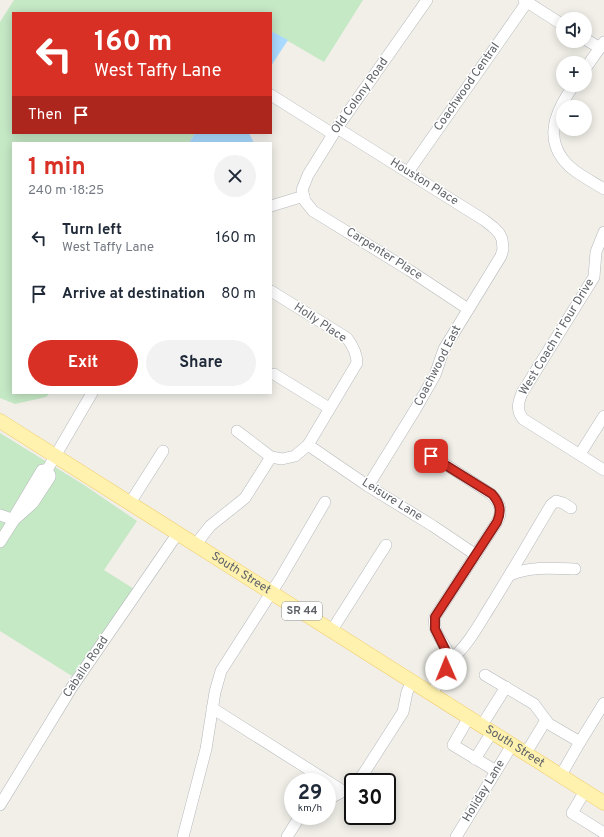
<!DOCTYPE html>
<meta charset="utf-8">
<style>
:root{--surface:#fff;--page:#f2f2f3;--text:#1f2937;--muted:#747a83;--accent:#d93025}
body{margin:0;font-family:Overpass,sans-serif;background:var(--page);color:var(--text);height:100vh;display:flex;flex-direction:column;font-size:15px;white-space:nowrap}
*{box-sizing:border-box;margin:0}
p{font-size:13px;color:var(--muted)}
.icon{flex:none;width:22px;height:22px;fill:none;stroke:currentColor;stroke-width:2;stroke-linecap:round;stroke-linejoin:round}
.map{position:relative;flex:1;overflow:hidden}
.sheet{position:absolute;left:12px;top:142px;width:260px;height:252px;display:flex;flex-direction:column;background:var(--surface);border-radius:0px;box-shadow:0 2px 10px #0003}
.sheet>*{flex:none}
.banner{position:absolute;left:12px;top:12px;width:260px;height:122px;border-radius:0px;box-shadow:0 2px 10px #0003;background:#d93025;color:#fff;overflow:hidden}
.controls{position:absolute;left:556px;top:12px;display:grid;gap:8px}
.controls a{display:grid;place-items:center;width:36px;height:36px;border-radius:50%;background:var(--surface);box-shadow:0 2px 10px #0003;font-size:20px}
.speed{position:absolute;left:284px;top:773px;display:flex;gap:8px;font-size:20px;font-weight:700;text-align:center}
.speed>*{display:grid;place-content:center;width:52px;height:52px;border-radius:50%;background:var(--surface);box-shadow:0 2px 10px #0003;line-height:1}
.speed small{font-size:10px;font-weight:400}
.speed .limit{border:2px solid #111;border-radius:6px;background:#fff;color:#111}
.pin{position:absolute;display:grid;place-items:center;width:34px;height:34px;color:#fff;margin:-17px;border-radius:8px;box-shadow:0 2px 6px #0006}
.me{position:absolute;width:44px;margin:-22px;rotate:359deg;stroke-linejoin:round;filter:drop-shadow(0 0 3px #0008)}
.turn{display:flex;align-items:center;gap:14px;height:84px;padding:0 16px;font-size:18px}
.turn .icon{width:52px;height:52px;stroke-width:2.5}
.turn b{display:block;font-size:28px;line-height:34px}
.then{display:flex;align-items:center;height:38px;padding:0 16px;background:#0003;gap:8px;font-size:15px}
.round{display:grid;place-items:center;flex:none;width:42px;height:42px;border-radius:21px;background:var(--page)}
.overview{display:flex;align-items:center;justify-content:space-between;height:68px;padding:0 16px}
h1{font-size:24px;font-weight:700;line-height:30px;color:var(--accent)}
.cta{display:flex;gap:8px;margin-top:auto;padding:8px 16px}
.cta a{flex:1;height:46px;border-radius:24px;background:var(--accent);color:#fff;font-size:16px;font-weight:700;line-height:46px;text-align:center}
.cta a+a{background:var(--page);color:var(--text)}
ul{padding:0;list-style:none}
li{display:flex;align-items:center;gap:12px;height:56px;padding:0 16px}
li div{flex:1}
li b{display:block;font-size:15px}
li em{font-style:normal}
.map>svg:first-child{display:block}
.green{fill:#c5e8c5}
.water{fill:#aadaff}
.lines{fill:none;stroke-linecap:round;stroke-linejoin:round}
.minor-casing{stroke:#b5b8bc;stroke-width:12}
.major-casing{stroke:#f2c960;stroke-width:15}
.minor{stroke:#fff;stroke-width:11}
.major{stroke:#fff2af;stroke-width:14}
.route-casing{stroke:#8d1f18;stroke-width:10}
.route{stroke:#d93025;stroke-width:7}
.labels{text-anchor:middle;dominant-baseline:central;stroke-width:3;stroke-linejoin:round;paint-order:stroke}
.shield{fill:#fff;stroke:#8f9295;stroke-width:1}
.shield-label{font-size:11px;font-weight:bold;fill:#5f6368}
.street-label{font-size:12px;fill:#5f6368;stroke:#fff}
</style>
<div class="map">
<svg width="604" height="837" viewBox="0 0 604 837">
<rect width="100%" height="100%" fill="#f1efe8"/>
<g class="green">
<polygon points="14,0 363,0 324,62 271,31 271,13 13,13 13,133 195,133 189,143 13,143 13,393 50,393 46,397 15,404 0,398 0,22"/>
<polygon points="0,433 84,485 137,521 104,570 134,589 72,676 0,631"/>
</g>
<g class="water">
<polygon points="271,31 288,40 271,66"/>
<polygon points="195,133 249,133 254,143 189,143"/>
</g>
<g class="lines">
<defs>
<g id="minor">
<polyline points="427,0 337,128 308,175 302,190 305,201 313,211 409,270 468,309"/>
<polyline points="524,0 563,25"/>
<polyline points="585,39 600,48"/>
<polyline points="585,69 604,42"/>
<path d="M 574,85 C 559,106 544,133 562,158 C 572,172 590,180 604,189"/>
<polyline points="271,95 333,134"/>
<polyline points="337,128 484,220 493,227 499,233 502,239 503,249 501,256 444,349 435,375 415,410 368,486"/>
<polyline points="408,172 527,2"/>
<polyline points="271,206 304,196"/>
<path d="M 604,232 L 596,252 L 594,277 L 522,393 C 518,403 516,410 523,419 L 604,470"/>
<polyline points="274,374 329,408"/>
<path d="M 237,431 L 271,457 L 282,459 L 295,456 L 308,445 L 357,363 C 357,353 353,346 347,338 L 271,291"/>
<polyline points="308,445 368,486 433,526 476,555"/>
<polyline points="580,454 604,416"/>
<path d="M 431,455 L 491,494 C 500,503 503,511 497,522 L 435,617 C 431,636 450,645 449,660 C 447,672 437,684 432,694"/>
<polyline points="47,470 50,475 50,477 33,503 14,520 14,517 42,470 47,470 92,393"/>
<polyline points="130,503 163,451"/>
<polyline points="0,515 14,520 0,542"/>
<polyline points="196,544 210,526 245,498 271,457"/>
<path d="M 510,575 C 531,566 553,568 575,569"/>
<polyline points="332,630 386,545"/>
<path d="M 449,661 C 466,648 477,628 488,610 C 510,575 530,540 551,505 L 556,501 L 563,503 L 571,508"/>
<polyline points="485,675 534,704 549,724 580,742 604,703"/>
<polyline points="212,708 343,791"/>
<polyline points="469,717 453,745 496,771"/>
<polyline points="482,725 506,687"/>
<polyline points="526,753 546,720"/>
<polyline points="475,759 492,732"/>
<polyline points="561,775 580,742"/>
<polyline points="356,782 362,776 403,712 407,692 412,681"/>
<polyline points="585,791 572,813 604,833"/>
<polyline points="327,800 349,788"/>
<polyline points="0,805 72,687 178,533"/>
<polyline points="183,837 206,749 215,692 221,671 280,579 325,502"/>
<polyline points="287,837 300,816"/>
<polyline points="456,837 512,745"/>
</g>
<g id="major">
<path id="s1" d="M 0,421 L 604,803"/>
</g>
</defs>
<use href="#minor" class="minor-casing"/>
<use href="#major" class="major-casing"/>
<use href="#minor" class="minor"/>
<use href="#major" class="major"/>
</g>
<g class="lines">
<defs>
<path id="route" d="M 431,456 L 492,494 C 500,503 502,511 497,522 L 435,617 L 435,629 L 448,655 L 446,669"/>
</defs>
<use href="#route" class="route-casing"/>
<use href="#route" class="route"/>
</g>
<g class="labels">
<rect class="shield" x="282" y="602" width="40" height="18" rx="3"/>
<g class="shield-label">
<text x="302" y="611">SR 44</text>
</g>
<g class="street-label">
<text transform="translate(467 87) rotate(-55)">Coachwood Central</text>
<text transform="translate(360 96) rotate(-55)">Old Colony Road</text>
<text transform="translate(424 182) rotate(32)">Houston Place</text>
<text transform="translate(384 254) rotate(32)">Carpenter Place</text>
<text transform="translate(320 323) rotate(34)">Holly Place</text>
<text transform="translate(557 337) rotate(-59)">West Coach n' Four Drive</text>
<text transform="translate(438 366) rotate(-63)">Coachwood East</text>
<text transform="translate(392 500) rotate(32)">Leisure Lane</text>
<text stroke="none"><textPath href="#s1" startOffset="285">South Street</textPath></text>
<text transform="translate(86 667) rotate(-56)">Caballo Road</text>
<text stroke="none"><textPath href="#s1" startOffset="609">South Street</textPath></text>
<text transform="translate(484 791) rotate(-59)">Holiday Lane</text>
</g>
</g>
</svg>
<div class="controls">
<a><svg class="icon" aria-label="sound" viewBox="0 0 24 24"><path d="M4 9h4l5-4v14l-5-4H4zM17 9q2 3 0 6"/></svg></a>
<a>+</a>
<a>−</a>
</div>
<div class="speed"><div>29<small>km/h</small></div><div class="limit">30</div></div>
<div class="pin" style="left:431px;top:456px;background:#d93025"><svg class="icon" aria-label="arrive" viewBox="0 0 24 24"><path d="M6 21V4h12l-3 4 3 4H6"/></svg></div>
<svg class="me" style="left:446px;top:669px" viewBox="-20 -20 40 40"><circle r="19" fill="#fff"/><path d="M0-13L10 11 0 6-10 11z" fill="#d93025"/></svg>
<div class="banner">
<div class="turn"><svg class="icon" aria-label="left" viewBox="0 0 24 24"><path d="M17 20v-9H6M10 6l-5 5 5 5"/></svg><div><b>160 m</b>West Taffy Lane</div></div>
<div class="then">Then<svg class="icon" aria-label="arrive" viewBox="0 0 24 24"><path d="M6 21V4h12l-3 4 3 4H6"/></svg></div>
</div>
<section class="sheet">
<div class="overview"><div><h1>1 min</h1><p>240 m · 18:25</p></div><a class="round"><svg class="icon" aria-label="close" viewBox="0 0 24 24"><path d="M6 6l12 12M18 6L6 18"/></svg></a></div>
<ul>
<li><svg class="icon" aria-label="left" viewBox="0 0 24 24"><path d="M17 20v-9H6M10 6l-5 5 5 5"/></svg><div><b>Turn left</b><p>West Taffy Lane</p></div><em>160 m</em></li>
<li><svg class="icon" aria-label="arrive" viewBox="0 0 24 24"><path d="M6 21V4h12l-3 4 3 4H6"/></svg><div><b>Arrive at destination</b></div><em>80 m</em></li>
</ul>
<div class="cta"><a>Exit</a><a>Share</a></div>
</section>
</div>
